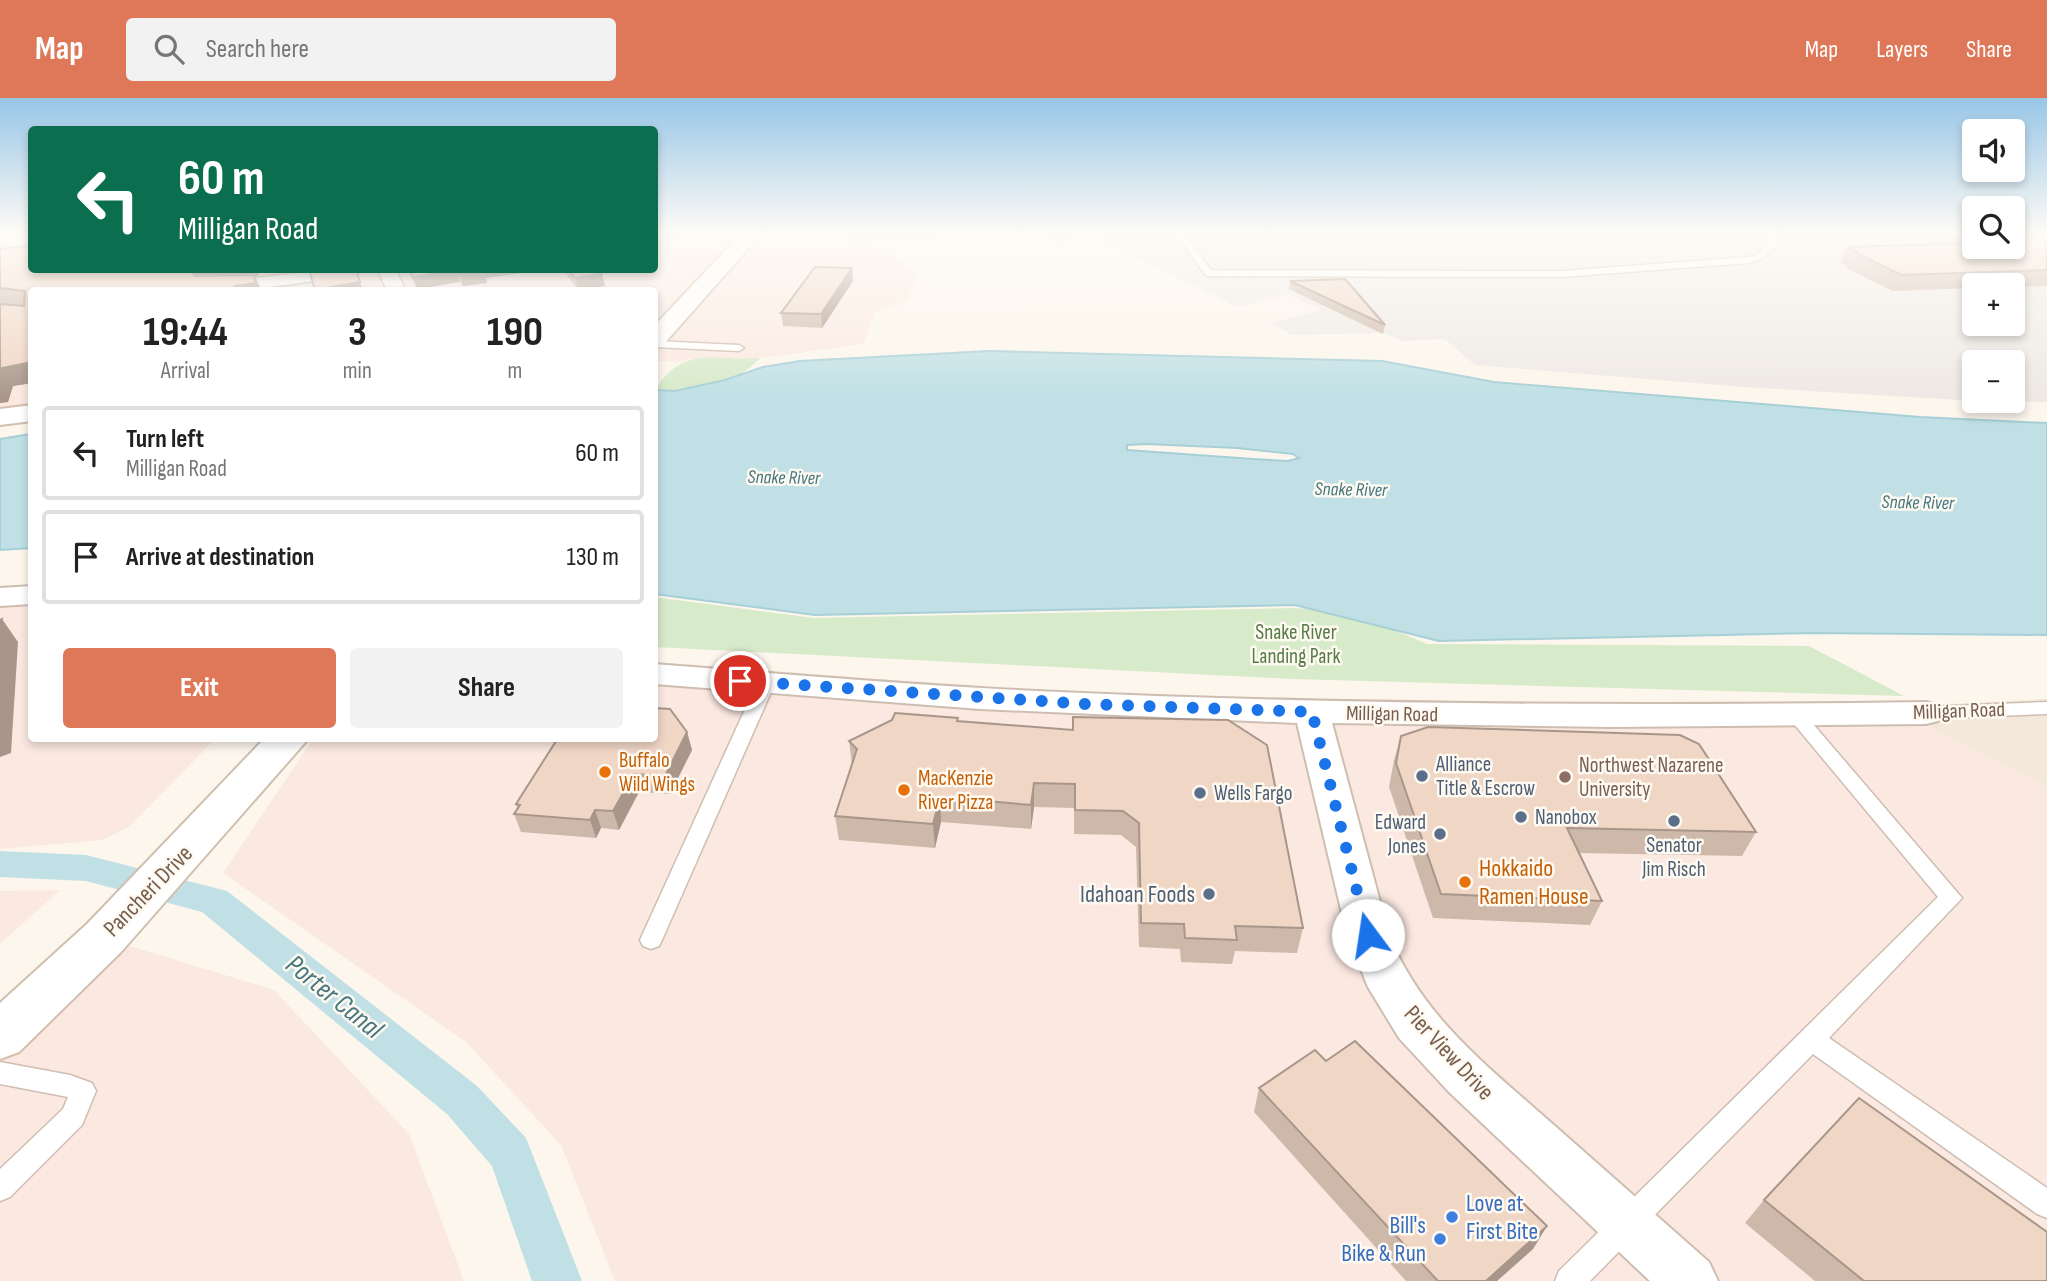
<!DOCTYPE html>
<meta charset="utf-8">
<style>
:root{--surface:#fff;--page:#f2f2f2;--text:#222;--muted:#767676;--line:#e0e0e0;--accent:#de7858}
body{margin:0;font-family:"Sofia Sans Condensed",sans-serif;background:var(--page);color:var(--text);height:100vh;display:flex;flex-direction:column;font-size:26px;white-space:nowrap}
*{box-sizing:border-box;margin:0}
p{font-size:23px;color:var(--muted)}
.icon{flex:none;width:38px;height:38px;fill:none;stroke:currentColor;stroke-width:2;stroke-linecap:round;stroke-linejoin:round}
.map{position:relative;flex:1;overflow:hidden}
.sheet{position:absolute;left:28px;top:189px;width:630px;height:455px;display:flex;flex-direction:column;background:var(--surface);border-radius:7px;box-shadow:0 4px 10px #0003}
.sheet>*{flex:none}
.banner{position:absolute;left:28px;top:28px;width:630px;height:147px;border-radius:7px;box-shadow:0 4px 10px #0003;background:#0b6e4f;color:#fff;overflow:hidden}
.buttons{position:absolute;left:1962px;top:21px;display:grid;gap:14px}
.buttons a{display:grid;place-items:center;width:63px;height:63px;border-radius:7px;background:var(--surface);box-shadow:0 4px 10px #0003;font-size:35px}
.pin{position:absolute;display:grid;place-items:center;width:60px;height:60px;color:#fff;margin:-30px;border:4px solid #fff;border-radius:50%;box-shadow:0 2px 7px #0007}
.me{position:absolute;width:77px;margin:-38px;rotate:346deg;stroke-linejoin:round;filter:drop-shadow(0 0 5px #0008)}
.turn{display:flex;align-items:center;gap:24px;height:147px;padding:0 35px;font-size:32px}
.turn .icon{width:91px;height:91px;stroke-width:2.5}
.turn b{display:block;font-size:49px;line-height:60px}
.eta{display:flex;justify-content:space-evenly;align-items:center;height:119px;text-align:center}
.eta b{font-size:42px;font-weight:700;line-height:49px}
.button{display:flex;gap:14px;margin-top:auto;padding:14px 35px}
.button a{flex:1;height:80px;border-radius:7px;background:var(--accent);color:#fff;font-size:28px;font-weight:700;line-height:80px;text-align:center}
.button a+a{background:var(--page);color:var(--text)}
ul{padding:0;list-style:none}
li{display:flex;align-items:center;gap:21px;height:94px;margin:0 14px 10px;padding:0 21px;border:4px solid var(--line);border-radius:7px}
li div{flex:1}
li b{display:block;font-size:26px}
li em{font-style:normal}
header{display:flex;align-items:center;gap:42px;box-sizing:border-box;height:98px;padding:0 35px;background:var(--accent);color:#fff}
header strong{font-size:33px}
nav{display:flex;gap:38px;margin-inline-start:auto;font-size:24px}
.search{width:490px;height:63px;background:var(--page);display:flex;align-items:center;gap:18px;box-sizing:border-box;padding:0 24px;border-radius:7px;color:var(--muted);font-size:26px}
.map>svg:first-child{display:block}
.residential{fill:#f3e8da}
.commercial{fill:#fbe9e1}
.industrial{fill:#eee9e4;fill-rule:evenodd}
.green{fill:#d7eaca}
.water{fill:#c0e0e5;stroke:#a7cfd7;stroke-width:2;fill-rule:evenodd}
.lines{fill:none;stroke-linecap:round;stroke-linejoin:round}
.canal{fill:#c0e0e5;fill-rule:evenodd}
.lane-casing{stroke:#cebeb1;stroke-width:3}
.street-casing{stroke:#cebeb1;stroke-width:4}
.secondary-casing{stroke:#d1bfaf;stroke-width:4}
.lane{fill:#fff;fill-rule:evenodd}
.street{fill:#fff;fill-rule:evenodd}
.secondary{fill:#fff;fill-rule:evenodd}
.wall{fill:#ceb8a9}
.shaded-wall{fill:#a8968a}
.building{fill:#f0d6c5;stroke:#a8968a;stroke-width:2}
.route{stroke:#1a73e8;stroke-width:12;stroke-dasharray:0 21.6}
.food-dot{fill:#e8710a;stroke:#fefaf2;stroke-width:2.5}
.service-dot{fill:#5c6f8a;stroke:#fefaf2;stroke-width:2.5}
.education-dot{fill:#8d6e63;stroke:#fefaf2;stroke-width:2.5}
.shop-dot{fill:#3f7fe0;stroke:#fefaf2;stroke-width:2.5}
.labels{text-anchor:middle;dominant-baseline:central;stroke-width:5;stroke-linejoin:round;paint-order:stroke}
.far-water-label{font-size:19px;font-style:italic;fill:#467781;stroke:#fefaf2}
.park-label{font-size:21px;fill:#567b47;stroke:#fefaf2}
.street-label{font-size:21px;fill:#775e4f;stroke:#fefaf2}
.food-label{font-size:21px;fill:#c56008;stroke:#fefaf2;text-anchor:start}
.service-label{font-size:21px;fill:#4e5e75;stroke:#fefaf2;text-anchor:start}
.education-label{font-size:21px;fill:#785e54;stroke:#fefaf2;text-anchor:start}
.near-food-label{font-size:24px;fill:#c56008;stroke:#fefaf2;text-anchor:start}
.near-street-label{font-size:24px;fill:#775e4f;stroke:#fefaf2}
.near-service-label{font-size:24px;fill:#4e5e75;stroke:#fefaf2;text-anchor:end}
.near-shop-label{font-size:24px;fill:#366cbe;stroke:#fefaf2;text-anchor:start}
.near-water-label{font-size:28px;font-style:italic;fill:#467781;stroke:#fefaf2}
</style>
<header>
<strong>Map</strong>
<div class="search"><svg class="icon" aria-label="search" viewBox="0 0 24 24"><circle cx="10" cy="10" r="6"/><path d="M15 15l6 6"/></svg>Search here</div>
<nav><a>Map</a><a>Layers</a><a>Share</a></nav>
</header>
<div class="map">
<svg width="2047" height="1183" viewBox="0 0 2047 1183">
<rect width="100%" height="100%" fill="#fcf6ec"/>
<polygon class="residential" points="2047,601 2047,689 1891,609"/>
<g class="commercial">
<polygon points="0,135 31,135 32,172 654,172 655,135 1039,135 886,150 917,177 907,203 874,214 864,246 760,260 691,261 680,264 655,263 654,192 32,192 31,315 0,319"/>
<polygon points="31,499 32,640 215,641 129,729 102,742 0,751 0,501"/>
<polygon points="655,564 1312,614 1891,609 2047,689 2047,1183 615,1183 561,1047 466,944 223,775 313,641 654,640"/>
<polygon points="60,792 0,846 0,793"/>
<polygon points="104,840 274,892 409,1036 464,1183 0,1183 0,938"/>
</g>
<path class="industrial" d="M 1038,135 L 1974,135 L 1974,149 L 2012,149 L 2013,135 L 2047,135 L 2047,304 L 1977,303 L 2012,303 L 2012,264 L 1974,264 L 1974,303 L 1743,289 L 1475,267 L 1445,241 L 1402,243 L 1383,235 L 1292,237 L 1271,225 L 1321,212 L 1288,196 L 1237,209 L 1091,137 L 1059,146 ZM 1974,187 L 2012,187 L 2012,226 L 1974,226 Z"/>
<g class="green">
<path d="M 760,260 C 738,287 687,294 655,292 C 683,247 714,263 760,260 Z"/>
<polygon points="654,499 814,520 1296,510 1357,516 1427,546 1809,548 1904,598 1294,581 655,549"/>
</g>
<g class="water">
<path d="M 989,253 L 1382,263 L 1494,284 L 1920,319 L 2047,325 L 2047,537 L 1810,535 L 1439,543 L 1295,507 L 815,517 L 655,496 L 655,292 L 675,293 L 725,282 L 763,269 L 800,263 ZM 1147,346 L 1237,350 L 1293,356 L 1299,360 L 1288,363 L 1253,361 L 1127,352 L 1127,347 Z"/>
<polygon points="31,336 31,450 0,452 0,341"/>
</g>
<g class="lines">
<polygon class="canal" points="0,753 86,757 227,793 477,988 526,1040 582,1183 532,1183 492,1068 447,1016 202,814 86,783 0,779"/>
<defs>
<g id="lane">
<polygon points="992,135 1002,135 1004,137 1000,140"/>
<path d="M 1176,135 L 1184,135 L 1211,172 L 1561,173 L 1749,159 C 1762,156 1768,148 1771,135 L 1779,135 C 1776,153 1766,160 1749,165 L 1561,179 L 1208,178 L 1205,177 Z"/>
<polygon points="654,137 676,136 680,139 654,143"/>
<polygon points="654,243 739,247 744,250 739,253 654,249"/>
<polygon points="766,580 775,585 662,842 659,848 651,851 643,848 640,842 757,585"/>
<polygon points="2047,604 2047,616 1926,621 1917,615 1926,609"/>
<polygon points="1795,610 1801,612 1962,800 1829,940 2047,1090 2047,1120 2037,1116 1813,956 1590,1183 1555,1183 1559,1173 1938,799 1789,620 1786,616 1789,612"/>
<polygon points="0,964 70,977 92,985 96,993 82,1027 10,1099 0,1103 0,1071 63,1011 68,999 0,986"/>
</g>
<g id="street">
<polygon points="320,172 364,172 355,177 248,192 203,192 212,186"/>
<polygon points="378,172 396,172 405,192 387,192"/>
<polygon points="32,488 32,506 0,508 0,490"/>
<path d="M 654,566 C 782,576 910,587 1037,593 C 1333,607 1630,608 1926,604 L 1938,607 L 1943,615 L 1938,623 L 1926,626 L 1611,629 L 1332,625 L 1389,837 C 1423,921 1491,971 1556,1029 C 1607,1074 1658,1119 1709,1164 L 1718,1183 L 1650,1183 L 1449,994 L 1399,940 L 1368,889 L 1347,837 L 1297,625 L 980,611 L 654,586 Z"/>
</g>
<g id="secondary">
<polygon points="742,135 762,135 662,248 654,250 654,228"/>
<polygon points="32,307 32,323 0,327 0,311"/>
<polygon points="265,640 309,640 121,854 19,954 0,961 0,905 87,826"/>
</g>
</defs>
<use href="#lane" class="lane-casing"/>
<use href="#street" class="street-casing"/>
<use href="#secondary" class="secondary-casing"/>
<use href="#lane" class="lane"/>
<use href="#street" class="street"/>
<use href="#secondary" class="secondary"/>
</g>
<g class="wall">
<polygon points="848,135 941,135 941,138 849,143"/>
<polygon points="1235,135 1292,135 1291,141 1240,143"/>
<polygon points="1929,135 2047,136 2047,188 2012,189 2012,187 1974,187 1974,190 1893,193 1846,170 1847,168 1840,164 1847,149 1933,146 1925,143"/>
<polygon points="0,151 259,177 255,178 261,192 32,192 32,285 13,288 8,304 0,305"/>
<polygon points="408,172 539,172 486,180 487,185 463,188 460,184 417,191"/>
<polygon points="563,172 599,172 605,188 578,192"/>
<polygon points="853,183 822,230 783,228 781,215"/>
<polygon points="1290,183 1385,227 1383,236 1289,191"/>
<polygon points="1073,619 1303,830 1297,855 1235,853 1232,866 1181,864 1180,851 1139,849 1136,749 1121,737 1074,736 1074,710 1034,709 1031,731 941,724 935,750 839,742 835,718 852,667 849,643 958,623 1072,632"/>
<polygon points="687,634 692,652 670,696 639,694 619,732 601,730 596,740 521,734 514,716 517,710 516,706"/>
<polygon points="1401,638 1756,734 1742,758 1579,755 1602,803 1590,827 1433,820 1389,689 1394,662"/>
<polygon points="1326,963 1547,1128 1533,1151 1497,1183 1406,1183 1254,1014 1259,990"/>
<polygon points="1764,1102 2047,1183 1815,1183 1745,1125"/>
</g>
<g class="shaded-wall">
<polygon points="852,170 853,183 822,230 821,216"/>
<polygon points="198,172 258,172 259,177 255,178 261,192 200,192 193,175"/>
<polygon points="457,172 460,184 417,191 413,179"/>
<polygon points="482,172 539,172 486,180 487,185 463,188 459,176"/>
<polygon points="602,176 605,188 578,192 575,180"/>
<polygon points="360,184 363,192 315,192"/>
<polygon points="32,264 32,285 13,288 8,304 0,305 0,276 2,270"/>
<polygon points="2,521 18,544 11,655 0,659 0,541"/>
<polygon points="687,634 692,652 670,696 665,678"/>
<polygon points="634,676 639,694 619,732 613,713"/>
<polygon points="1034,685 1034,709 1031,731 1031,707"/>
<polygon points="940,699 941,724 935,750 933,726"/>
<polygon points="595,712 601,730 596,740 590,722"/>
<polygon points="1547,1128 1533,1151 1497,1183 1486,1183"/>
</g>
<g class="building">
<polygon points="1949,135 1974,135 1974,149 2012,149 2012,135 2044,135 2047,136 2047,172 1901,177 1854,154 1857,154 1847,149 1973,145"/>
<polygon points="32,147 32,172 198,172 193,175 195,178 254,177 255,185 235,188 236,192 32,192 32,264 2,270 0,276 0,206 24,208 25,193 0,190 0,151"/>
<polygon points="815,169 852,170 821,216 781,215"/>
<polygon points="309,172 356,172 360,184 315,192"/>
<polygon points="409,172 483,172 483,173 459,176 457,172 413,179"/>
<polygon points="569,172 599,172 602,176 575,180"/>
<polygon points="1345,181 1385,227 1290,183"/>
<polygon points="2,521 0,541 0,522"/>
<polygon points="654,610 670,611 687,634 665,678 634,676 613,713 595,712 590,722 514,716 520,707 516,706 558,640 654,640"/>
<polygon points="895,615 958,620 957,623 1073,632 1073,619 1228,622 1267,647 1303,830 1235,828 1237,842 1185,840 1184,826 1141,825 1139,725 1123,713 1075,712 1075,686 1034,685 1031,707 940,699 933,726 835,718 857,651 849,643 892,622"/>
<polygon points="1428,629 1680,637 1699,646 1756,734 1567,730 1602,803 1441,796 1396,665 1401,638"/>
<polygon points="1355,943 1547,1128 1486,1183 1438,1183 1259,990 1315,952 1326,963"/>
<polygon points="1859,1000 2047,1134 2047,1183 1864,1183 1764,1102"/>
</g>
<linearGradient id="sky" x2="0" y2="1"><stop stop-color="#98c6e7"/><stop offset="0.45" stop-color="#fefbf6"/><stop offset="1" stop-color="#fefbf6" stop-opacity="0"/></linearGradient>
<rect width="2047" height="300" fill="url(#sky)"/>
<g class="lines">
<polyline class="route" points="740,583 1086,606 1312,614 1368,837"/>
</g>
<g class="food-dot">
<circle cx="605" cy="674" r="7"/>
<circle cx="904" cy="692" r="7"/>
<circle cx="1465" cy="784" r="7"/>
</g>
<g class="service-dot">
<circle cx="1422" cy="678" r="7"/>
<circle cx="1200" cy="695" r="7"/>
<circle cx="1521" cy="719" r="7"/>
<circle cx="1674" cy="723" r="7"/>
<circle cx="1440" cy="736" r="7"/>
<circle cx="1209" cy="796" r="7"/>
</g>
<circle class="education-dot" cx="1565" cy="679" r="7"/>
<g class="shop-dot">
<circle cx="1452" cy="1119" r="7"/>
<circle cx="1440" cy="1141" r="7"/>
</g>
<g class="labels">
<g class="far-water-label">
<text transform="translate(784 380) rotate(1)">Snake River</text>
<text transform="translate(1351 392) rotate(1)">Snake River</text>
<text transform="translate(1918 405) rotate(1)">Snake River</text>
</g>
<g class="park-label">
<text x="1296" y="534">Snake River<tspan x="1296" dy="24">Landing Park</tspan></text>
</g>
<g class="street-label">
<text transform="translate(1959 613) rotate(-2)">Milligan Road</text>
<text transform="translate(1392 616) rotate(1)">Milligan Road</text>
</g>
<g class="food-label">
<text x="619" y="662">Buffalo<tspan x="619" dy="24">Wild Wings</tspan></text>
<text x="918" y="680">MacKenzie<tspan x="918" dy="24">River Pizza</tspan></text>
</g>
<g class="service-label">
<text x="1436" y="666">Alliance<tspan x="1436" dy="24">Title &amp; Escrow</tspan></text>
<text x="1214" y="695">Wells Fargo</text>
<text x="1535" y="719">Nanobox</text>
<text x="1426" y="724" text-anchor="end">Edward<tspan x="1426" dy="24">Jones</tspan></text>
<text x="1674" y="747" text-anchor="middle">Senator<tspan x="1674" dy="24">Jim Risch</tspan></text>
</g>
<g class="education-label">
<text x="1579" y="667">Northwest Nazarene<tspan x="1579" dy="24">University</tspan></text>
</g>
<g class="near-food-label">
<text x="1479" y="770">Hokkaido<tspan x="1479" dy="28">Ramen House</tspan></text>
</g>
<g class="near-street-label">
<text transform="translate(148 793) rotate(-46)">Pancheri Drive</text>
<text transform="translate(1449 955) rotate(47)">Pier View Drive</text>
</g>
<g class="near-service-label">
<text x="1195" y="796">Idahoan Foods</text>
</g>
<g class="near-shop-label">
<text x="1466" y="1105">Love at<tspan x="1466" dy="28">First Bite</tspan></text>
<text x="1426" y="1127" text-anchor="end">Bill's<tspan x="1426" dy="28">Bike &amp; Run</tspan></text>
</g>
<g class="near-water-label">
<text transform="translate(334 899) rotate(39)">Porter Canal</text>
</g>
</g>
</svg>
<div class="buttons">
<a><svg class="icon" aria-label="sound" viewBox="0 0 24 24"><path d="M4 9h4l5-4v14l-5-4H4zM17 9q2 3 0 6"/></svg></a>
<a><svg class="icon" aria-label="search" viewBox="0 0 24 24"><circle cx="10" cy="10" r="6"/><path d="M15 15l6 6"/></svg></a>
<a>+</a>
<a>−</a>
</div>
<div class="pin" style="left:740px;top:583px;background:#d93025"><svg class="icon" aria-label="arrive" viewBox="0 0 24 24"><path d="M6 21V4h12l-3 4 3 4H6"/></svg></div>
<svg class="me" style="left:1368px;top:837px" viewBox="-20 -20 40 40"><circle r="19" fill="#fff"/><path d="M0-13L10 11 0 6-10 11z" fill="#1a73e8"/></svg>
<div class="banner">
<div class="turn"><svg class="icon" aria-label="left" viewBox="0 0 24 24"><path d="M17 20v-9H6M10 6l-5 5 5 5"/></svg><div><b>60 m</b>Milligan Road</div></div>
</div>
<section class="sheet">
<div class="eta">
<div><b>19:44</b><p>Arrival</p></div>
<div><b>3</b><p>min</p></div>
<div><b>190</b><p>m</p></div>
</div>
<ul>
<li><svg class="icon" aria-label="left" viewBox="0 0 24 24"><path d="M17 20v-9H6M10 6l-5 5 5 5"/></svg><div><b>Turn left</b><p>Milligan Road</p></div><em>60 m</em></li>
<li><svg class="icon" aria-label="arrive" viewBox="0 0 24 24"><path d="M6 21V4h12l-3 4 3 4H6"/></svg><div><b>Arrive at destination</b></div><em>130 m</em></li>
</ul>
<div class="button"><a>Exit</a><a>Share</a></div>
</section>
</div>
